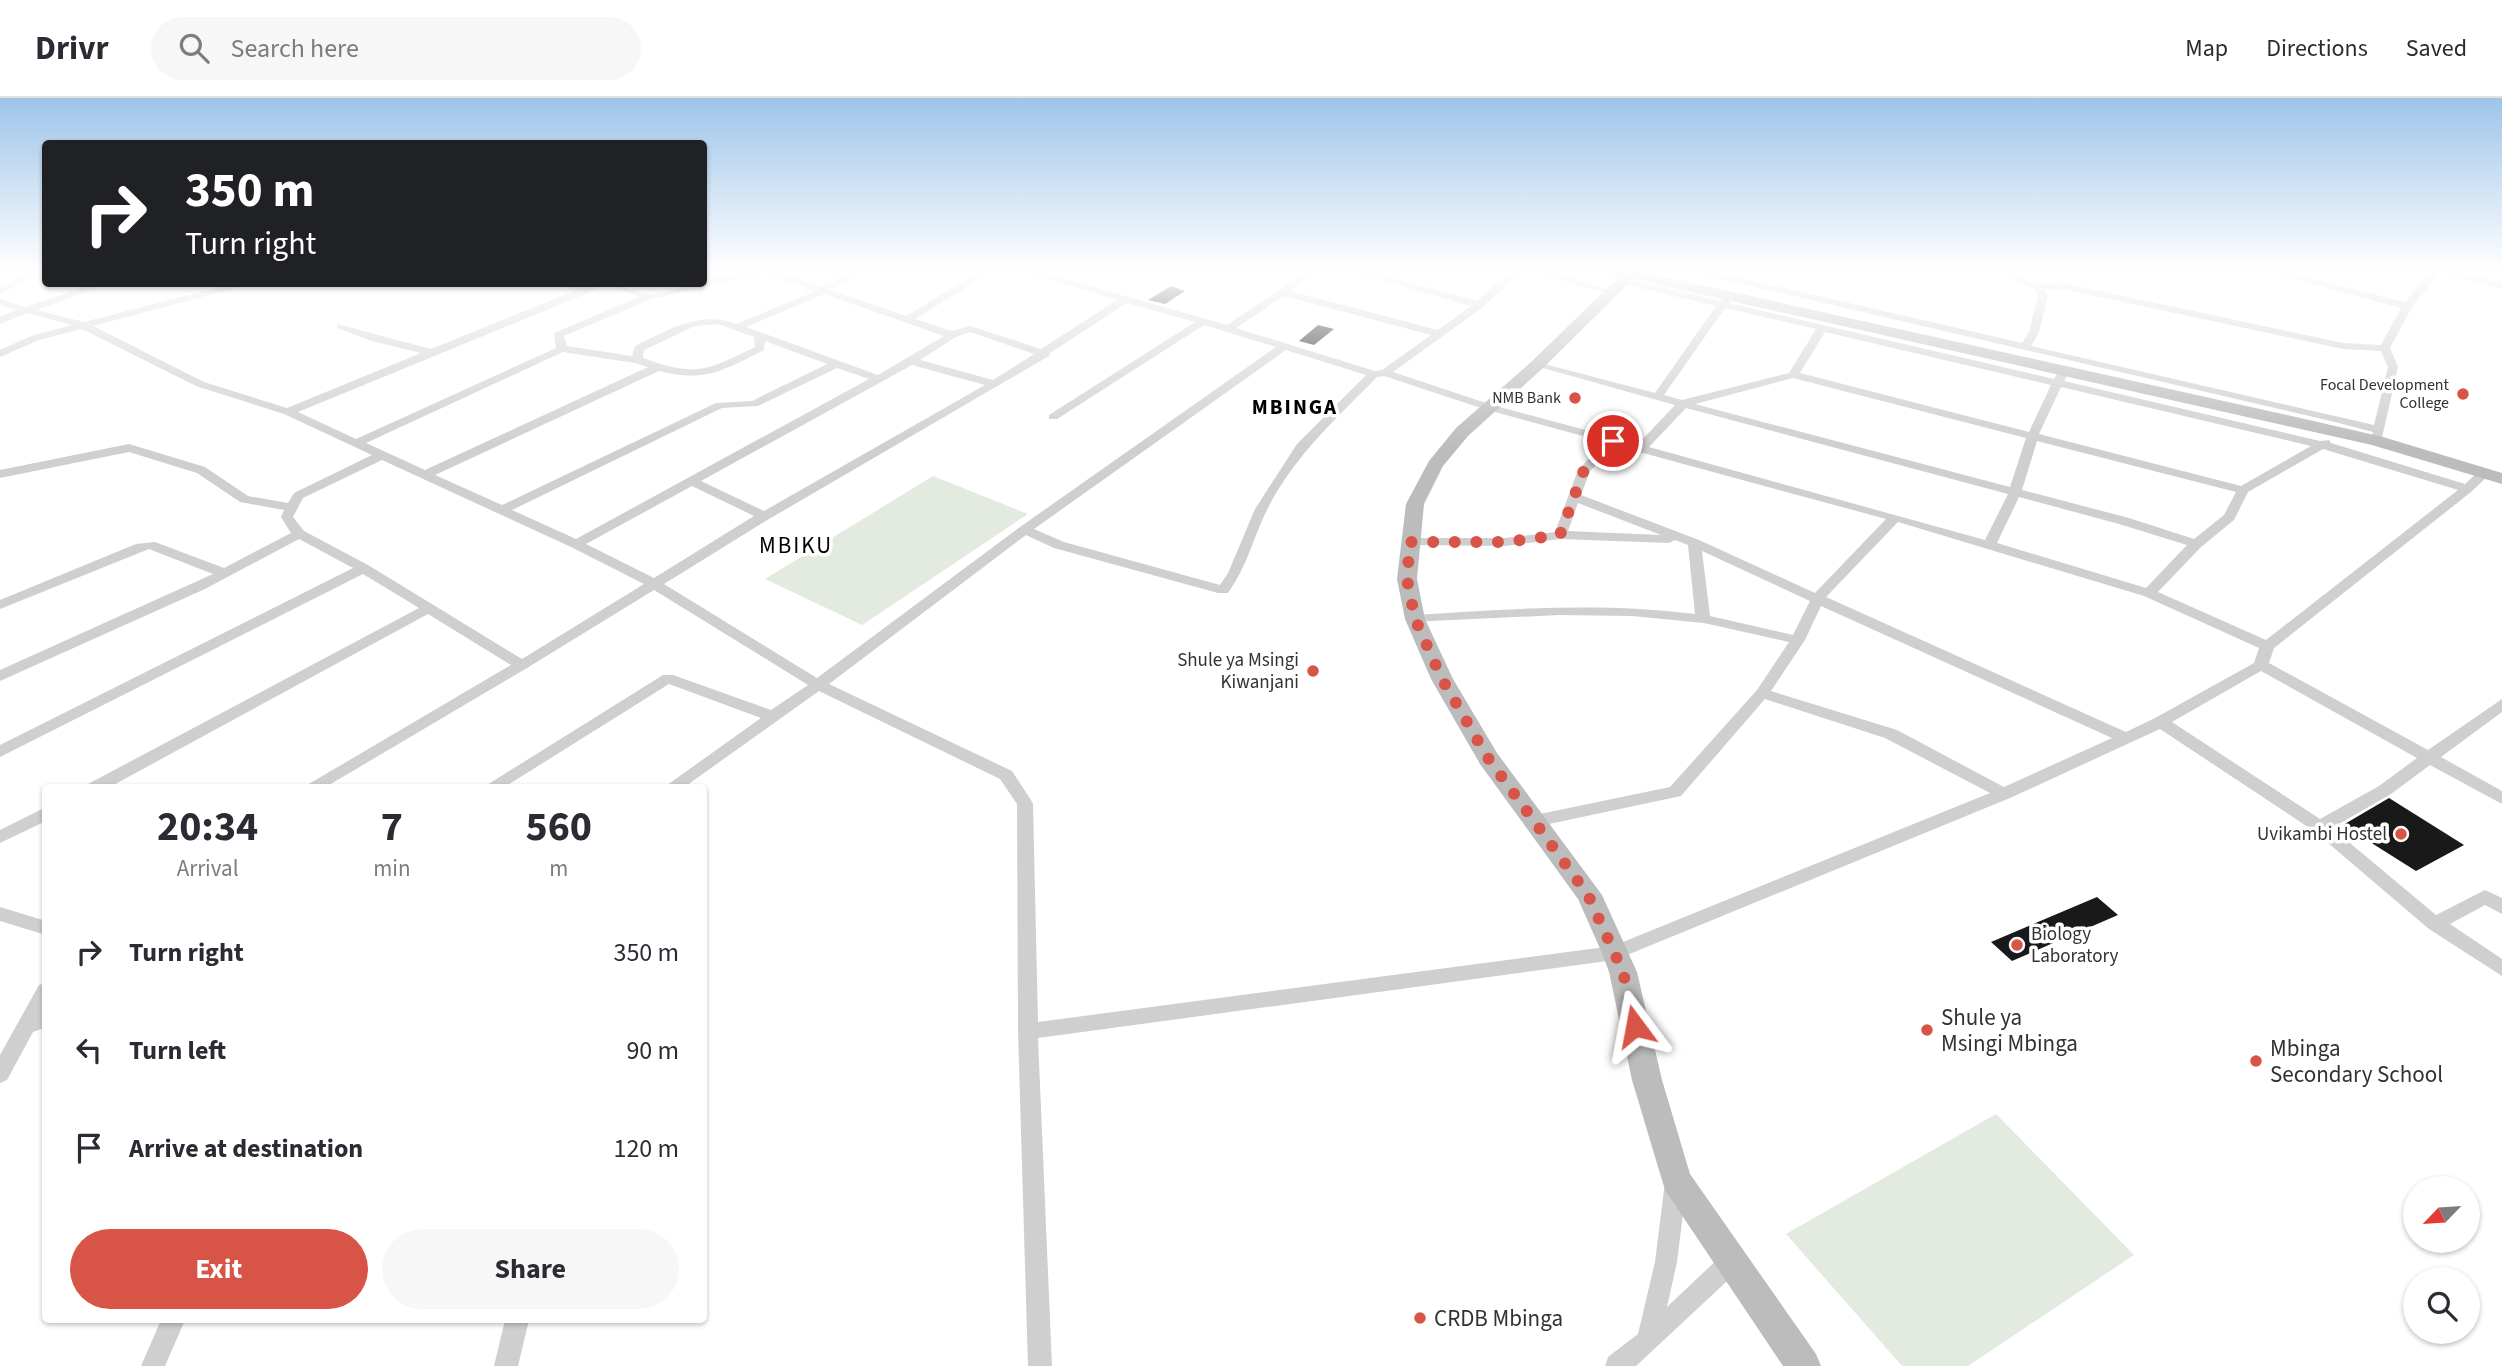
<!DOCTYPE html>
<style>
:root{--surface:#fff;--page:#f7f7f7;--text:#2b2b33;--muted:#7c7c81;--line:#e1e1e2;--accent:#d75446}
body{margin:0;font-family:"Source Sans 3",sans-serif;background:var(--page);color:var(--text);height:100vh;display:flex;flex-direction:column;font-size:26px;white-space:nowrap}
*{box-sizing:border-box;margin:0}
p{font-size:23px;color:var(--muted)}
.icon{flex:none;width:38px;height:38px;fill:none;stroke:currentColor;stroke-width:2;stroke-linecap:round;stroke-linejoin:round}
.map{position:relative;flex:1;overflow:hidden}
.panel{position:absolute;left:42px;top:686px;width:665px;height:539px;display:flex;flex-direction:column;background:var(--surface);border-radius:7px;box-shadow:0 2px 5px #0004}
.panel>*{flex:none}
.guide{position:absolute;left:42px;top:42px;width:665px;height:147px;border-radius:7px;box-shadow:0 2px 5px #0004;background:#202124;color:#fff;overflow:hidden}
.needle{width:46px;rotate:245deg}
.tools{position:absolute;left:2403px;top:1078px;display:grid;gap:14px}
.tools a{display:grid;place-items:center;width:77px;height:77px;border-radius:50%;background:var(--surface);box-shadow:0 2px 5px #0004;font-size:35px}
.pin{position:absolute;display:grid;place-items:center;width:60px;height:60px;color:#fff;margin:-30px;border:4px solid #fff;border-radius:50%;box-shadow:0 2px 7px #0007}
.me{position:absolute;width:77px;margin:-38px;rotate:347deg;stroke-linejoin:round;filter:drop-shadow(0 0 5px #0008)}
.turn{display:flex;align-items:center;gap:24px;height:147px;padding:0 28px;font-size:32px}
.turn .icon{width:91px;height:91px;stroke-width:2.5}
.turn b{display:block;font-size:49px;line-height:60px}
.eta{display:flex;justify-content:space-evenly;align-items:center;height:119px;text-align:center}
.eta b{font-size:42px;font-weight:700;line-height:49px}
.action{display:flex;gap:14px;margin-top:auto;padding:14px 28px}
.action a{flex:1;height:80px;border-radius:42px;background:var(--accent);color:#fff;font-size:28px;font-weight:700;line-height:80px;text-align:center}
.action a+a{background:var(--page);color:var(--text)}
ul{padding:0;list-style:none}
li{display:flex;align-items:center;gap:21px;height:98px;padding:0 28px}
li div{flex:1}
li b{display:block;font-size:26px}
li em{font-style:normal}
header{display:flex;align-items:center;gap:42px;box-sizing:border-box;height:98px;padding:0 35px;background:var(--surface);border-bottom:2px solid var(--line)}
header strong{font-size:33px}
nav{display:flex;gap:38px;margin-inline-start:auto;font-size:24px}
.search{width:490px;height:63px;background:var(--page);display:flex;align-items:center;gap:18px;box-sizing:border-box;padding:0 24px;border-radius:38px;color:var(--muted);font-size:26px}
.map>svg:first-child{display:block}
.green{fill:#e3eadf}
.building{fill:#191919}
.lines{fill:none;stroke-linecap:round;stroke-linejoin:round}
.street{fill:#cfcfcf;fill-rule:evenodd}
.secondary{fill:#bcbcbc;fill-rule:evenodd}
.route{stroke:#d75446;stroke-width:12;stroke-dasharray:0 21.6}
.poi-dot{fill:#d75446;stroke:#fff;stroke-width:2.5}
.labels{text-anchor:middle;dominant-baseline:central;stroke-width:7;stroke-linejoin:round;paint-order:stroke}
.far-poi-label{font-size:16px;fill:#323232;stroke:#fff;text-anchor:end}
.poi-label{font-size:19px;fill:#323232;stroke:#fff;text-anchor:end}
.far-district-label{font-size:21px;font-weight:bold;letter-spacing:2px;fill:#000;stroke:#fff}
.quarter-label{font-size:23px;letter-spacing:2px;fill:#000;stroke:#fff}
.near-poi-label{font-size:23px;fill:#323232;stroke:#fff;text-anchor:start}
</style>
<header>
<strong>Drivr</strong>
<div class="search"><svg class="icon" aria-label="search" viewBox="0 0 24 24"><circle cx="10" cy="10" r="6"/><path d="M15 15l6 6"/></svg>Search here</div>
<nav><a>Map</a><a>Directions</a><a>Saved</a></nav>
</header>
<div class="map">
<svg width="2502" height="1268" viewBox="0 0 2502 1268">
<rect width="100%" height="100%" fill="#fff"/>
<g class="green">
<polygon points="933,378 1028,416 862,527 765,481"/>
<polygon points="1996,1016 2134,1157 1968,1268 1902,1268 1786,1136"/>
</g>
<g class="building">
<polygon points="1171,188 1185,193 1165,206 1148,202"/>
<polygon points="1318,227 1334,231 1314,247 1299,243"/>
<polygon points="2389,700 2464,747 2416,773 2343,727"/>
<polygon points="2097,799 2118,817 2012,863 1991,844"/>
</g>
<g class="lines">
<g class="street">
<polygon points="33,172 46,173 0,196 0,189"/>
<path d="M 749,172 L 776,172 L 822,189 L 852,172 L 865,172 L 831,192 L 906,218 L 981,172 L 994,172 L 915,221 L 952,233 L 970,228 L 1041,251 L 1117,202 L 1017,172 L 1034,172 L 1227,227 L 1308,172 L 1320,172 L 1290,193 L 1438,232 L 1471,208 L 1347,172 L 1365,172 L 1477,203 L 1511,172 L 1522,172 L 1483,209 L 1393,274 L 1492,307 L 1638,346 L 1675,307 L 1532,267 L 1537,264 L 1655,295 L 1716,208 L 1619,185 L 1619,181 L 1622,180 L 1720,203 L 1727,197 L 1732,200 L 1729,205 L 2054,281 L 2058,274 L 2062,273 L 2068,276 L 2064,283 L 2320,343 L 2329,342 L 2331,345 L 2465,386 L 2480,372 L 2488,372 L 2488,378 L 2471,394 L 2274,550 L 2269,565 L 2428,652 L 2502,601 L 2502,614 L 2441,659 L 2502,693 L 2502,706 L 2430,667 L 2391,696 L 2332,730 L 2436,817 L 2485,792 L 2502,800 L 2502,816 L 2485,807 L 2450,826 L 2502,861 L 2502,878 L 2429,831 L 2314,733 L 2160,631 L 2010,700 L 1615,862 L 1038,940 L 1052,1268 L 1028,1268 L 1018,933 L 1017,706 L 1000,681 L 819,593 L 683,690 L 663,690 L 761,620 L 669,586 L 503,690 L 482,690 L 663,577 L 673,577 L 771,612 L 808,587 L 654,492 L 527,570 L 324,690 L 302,690 L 511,567 L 428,516 L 108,690 L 86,690 L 88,686 L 419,510 L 363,476 L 0,659 L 0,647 L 353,470 L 299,441 L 205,491 L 0,583 L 0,572 L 213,476 L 149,451 L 0,511 L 0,502 L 136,446 L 155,444 L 224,470 L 291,435 L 281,419 L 284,412 L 240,404 L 197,375 L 129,354 L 0,380 L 0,372 L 129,346 L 205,369 L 248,398 L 288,405 L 294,395 L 372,357 L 284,316 L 196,288 L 82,231 L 39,242 L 0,259 L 0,252 L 31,238 L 72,227 L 27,215 L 0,226 L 0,219 L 16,212 L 0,207 L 0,201 L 26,209 L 92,186 L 105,186 L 103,188 L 37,212 L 84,224 L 231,186 L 246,186 L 244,188 L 93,228 L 204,284 L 287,310 L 421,255 L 372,243 L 337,230 L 337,226 L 431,251 L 574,193 L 559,186 L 572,186 L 583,189 L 592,186 L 604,186 L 588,195 L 298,314 L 356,341 L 556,250 L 554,235 L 639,199 L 606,186 C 622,186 635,195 649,196 C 667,196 685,186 704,186 L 704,183 ZM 764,175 L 815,193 L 736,226 C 699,212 668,232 635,248 L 632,258 L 567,248 L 564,238 L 651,201 ZM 824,196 L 944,238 L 878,277 L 746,229 ZM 1284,198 L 1431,237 L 1382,272 L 1375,273 L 1236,230 ZM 1127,205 L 1195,224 L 1049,317 L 1049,321 L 1057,321 L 1204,227 L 1276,249 L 1020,429 L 817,580 L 664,486 L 769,421 L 1049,258 L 1050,255 ZM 1725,210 L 1816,231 L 1789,275 L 1682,302 L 1664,297 ZM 718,226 L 754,239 L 755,249 C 706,273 696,279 643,260 L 644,252 L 695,228 ZM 970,234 L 1034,256 L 993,282 L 920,262 L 956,239 ZM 1825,234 L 2051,287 L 2029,334 L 1800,275 ZM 765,243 L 827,266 L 752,303 L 716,305 L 502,407 L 435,377 L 659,273 C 703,285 725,272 764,252 ZM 1286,252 L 1366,277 L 1297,346 L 1255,411 L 1228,475 L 1220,487 L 1064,444 L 1034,431 ZM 563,254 L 635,265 L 648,269 L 425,372 L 366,345 ZM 912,267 L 985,287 L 764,413 L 701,383 ZM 837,270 L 869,281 L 576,441 L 512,412 L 722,310 L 758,308 ZM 1384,278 L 1484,311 L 1605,344 L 1578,372 L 1555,434 L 1505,440 L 1410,440 L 1405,441 L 1405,447 L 1505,448 L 1560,441 L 1669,445 L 1675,442 L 1688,447 L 1695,516 C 1602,504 1509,511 1415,517 L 1408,521 L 1410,524 L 1559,517 L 1632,518 L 1704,525 L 1789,544 L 1757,592 L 1670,689 L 1535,717 L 1529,719 L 1527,723 L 1529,727 L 1535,729 L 1681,698 L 1765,601 L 1885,640 L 1990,695 L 1613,848 L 1038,924 L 1033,706 L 1031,702 L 1012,673 L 829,586 L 1026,437 L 1054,450 L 1218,495 L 1228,495 C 1247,469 1253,440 1267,412 C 1293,359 1337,320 1377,279 ZM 1793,280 L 2026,340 L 2010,389 L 1695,306 ZM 2061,289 L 2311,348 L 2241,388 L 2039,336 ZM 1686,310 L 2008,396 L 1985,442 L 1649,349 ZM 2037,343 L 2236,394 L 2224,417 L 2194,441 L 2129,420 L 2022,392 ZM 1616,347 L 1635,355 L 1643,355 L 1886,421 L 1815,495 L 1699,442 L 1581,397 L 1590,373 ZM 2323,351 L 2458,392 L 2266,542 L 2158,494 L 2201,449 L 2234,422 L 2248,394 ZM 382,362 L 571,449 L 644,486 L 522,561 L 368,467 L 304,433 L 293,419 L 303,400 ZM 692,388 L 754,418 L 654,480 L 586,446 ZM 2019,399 L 2119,426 L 2187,447 L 2146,490 L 1997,445 ZM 1578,405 L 1661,437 L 1568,433 ZM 1898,424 L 2144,498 L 2259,550 L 2254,565 L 2155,620 L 2126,634 L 1826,499 ZM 1702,453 L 1810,503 L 1793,537 L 1710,518 ZM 1821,508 L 2112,640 L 2004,689 L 1897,632 L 1771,593 L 1805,542 ZM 2261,573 L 2417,660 L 2379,688 L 2320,721 L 2172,624 Z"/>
<polygon points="1191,172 1212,172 1207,175"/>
<polygon points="1526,172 1544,172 1617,194 1612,197"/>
<path d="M 1682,172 L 1704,172 L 1771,187 L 2022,245 L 2029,234 L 2038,197 L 2035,191 L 2018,185 L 1999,172 C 2016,172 2023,183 2039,186 C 2046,187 2055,185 2063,185 L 2343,245 L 2381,247 L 2401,210 L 2261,172 L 2279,172 L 2405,204 L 2431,172 L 2453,172 L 2502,185 L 2502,191 L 2440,175 L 2412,209 L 2390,250 L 2398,269 L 2381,344 L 2377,345 L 2371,341 L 2373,334 L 2335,324 ZM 2063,191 L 2343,251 L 2381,253 L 2388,269 L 2374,327 L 2031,248 L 2039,234 L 2048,197 L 2045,192 Z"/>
<polygon points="46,709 46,723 0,745 0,732"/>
<polygon points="0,809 46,823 46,837 0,823"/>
<polygon points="46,885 46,929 33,934 7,982 0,985 0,957 39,887"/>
<polygon points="1676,1074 1684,1077 1687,1084 1677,1164 1667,1209 1723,1156 1731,1153 1739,1156 1742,1164 1739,1172 1636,1268 1605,1268 1608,1259 1638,1236 1655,1164 1665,1084 1668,1077"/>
<polygon points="161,1222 185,1222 165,1268 141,1268"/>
<polygon points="505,1222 529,1222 518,1268 494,1268"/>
</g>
<polygon class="secondary" points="1609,172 1633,172 2296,319 2383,339 2502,375 2502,386 2372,347 1633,181 1543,270 1468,338 1443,368 1424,406 1417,481 1425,521 1453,581 1497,655 1602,797 1637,874 1662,982 1690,1076 1816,1256 1821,1268 1783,1268 1665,1092 1632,982 1609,874 1602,855 1578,801 1480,666 1431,581 1405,521 1397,481 1406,406 1429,363 1456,330 1531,264 1620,178 1611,176"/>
</g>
<linearGradient id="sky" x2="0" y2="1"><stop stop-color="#9ec4e9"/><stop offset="0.49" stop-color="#fff"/><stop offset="1" stop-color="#fff" stop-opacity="0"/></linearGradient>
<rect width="2502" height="350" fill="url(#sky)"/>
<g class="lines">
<polyline class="route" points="1613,343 1584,372 1560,437 1505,444 1410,444 1407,481 1415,521 1442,581 1488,660 1588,797 1623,874 1635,928"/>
</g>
<g class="poi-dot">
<circle cx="2463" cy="296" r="7"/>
<circle cx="1575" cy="300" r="7"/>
<circle cx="1313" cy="573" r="7"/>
<circle cx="2401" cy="736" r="7"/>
<circle cx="2017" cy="847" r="7"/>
<circle cx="1927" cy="932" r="7"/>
<circle cx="2256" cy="963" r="7"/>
<circle cx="1420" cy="1220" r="7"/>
</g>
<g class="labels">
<g class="far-poi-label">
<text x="2449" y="287">Focal Development<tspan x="2449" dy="18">College</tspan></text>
<text x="1561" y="300">NMB Bank</text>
</g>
<g class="poi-label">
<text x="1299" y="562">Shule ya Msingi<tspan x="1299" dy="22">Kiwanjani</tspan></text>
<text x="2387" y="736">Uvikambi Hostel</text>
<text x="2031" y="836" text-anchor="start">Biology<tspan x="2031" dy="22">Laboratory</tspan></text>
</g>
<g class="far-district-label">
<text x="1295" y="309">MBINGA</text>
</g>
<g class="quarter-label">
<text x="796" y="447">MBIKU</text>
</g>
<g class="near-poi-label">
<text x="1941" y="919">Shule ya<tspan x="1941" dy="26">Msingi Mbinga</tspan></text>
<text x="2270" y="950">Mbinga<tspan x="2270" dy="26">Secondary School</tspan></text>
<text x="1434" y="1220">CRDB Mbinga</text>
</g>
</g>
</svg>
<div class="tools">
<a><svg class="needle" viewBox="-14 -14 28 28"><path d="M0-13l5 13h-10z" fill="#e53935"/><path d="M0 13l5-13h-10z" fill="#7c7c81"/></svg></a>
<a><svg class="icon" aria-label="search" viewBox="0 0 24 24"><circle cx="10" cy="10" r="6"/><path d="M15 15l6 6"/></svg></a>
</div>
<div class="pin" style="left:1613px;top:343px;background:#d93025"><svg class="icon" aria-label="arrive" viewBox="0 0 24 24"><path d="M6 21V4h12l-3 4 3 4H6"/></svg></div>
<svg class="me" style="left:1635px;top:928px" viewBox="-20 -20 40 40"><path d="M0-17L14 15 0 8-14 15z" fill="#d75446" stroke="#fff" stroke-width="4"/></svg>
<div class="guide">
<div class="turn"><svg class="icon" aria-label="right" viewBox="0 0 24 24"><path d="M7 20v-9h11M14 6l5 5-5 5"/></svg><div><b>350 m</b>Turn right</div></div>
</div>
<section class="panel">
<div class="eta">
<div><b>20:34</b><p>Arrival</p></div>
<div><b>7</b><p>min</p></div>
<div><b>560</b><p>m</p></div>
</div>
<ul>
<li><svg class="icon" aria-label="right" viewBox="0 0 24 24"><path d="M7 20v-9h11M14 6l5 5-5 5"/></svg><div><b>Turn right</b></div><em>350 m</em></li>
<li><svg class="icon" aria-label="left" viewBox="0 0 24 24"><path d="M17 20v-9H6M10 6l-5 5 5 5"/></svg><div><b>Turn left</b></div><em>90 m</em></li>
<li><svg class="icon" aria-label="arrive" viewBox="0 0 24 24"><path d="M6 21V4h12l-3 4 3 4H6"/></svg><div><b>Arrive at destination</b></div><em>120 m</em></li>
</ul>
<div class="action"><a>Exit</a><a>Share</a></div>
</section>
</div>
